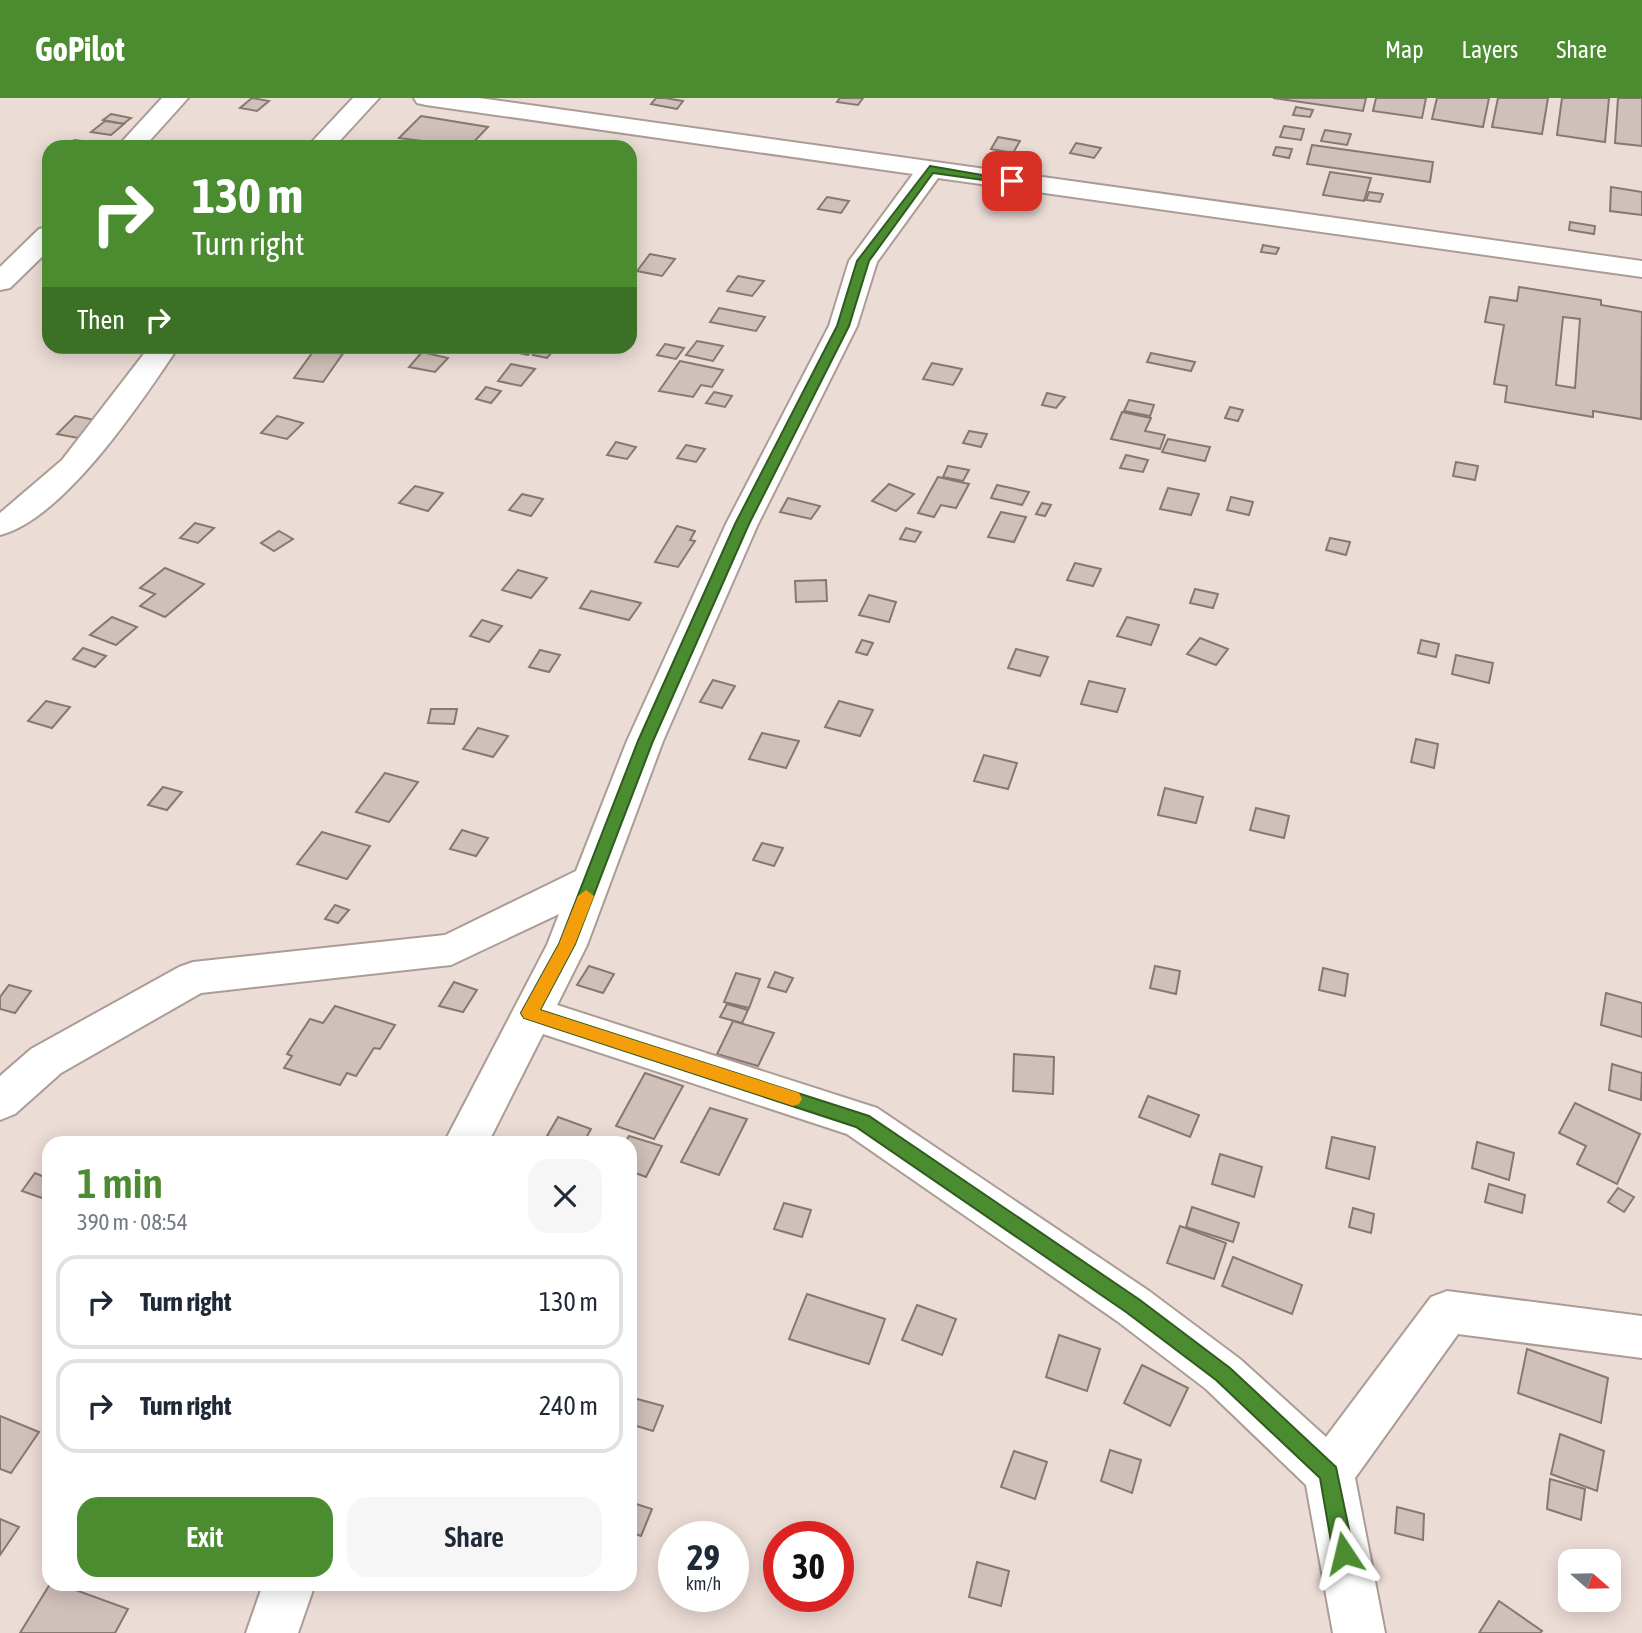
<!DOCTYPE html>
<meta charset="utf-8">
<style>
:root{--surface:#fff;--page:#f6f6f7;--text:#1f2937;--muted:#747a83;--line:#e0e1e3;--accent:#4a8c2f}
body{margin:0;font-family:"Asap Condensed",sans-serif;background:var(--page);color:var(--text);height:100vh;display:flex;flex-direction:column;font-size:26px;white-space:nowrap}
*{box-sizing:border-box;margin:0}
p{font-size:23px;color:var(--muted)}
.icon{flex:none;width:38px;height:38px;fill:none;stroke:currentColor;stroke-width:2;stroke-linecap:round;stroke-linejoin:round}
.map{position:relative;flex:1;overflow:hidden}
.sheet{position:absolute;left:42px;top:1038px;width:595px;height:455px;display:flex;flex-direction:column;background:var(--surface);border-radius:21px;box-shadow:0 4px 18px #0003}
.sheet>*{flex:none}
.guide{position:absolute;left:42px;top:42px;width:595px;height:214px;border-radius:21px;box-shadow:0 4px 18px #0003;background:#4a8c2f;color:#fff;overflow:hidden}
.needle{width:46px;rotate:110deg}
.controls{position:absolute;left:1558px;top:1451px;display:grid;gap:14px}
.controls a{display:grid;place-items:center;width:63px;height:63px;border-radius:14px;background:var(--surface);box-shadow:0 4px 18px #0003;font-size:35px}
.speed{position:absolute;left:658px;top:1423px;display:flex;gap:14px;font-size:35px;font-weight:700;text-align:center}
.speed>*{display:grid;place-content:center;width:91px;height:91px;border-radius:50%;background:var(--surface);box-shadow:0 4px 18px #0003;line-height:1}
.speed small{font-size:18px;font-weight:400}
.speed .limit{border:10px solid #d22;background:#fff;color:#111}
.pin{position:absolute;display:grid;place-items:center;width:60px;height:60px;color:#fff;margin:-30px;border-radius:14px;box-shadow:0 4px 10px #0006}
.me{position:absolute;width:77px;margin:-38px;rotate:350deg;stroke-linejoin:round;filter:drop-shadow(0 0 5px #0008)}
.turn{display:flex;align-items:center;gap:24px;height:147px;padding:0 35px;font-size:32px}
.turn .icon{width:91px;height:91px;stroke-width:2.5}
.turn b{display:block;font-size:49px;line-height:60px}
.then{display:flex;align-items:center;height:66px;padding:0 35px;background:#0003;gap:14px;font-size:26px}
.round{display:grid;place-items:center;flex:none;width:74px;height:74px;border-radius:21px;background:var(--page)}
.head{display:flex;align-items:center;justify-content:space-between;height:119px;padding:0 35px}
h1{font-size:42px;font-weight:600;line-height:52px;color:var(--accent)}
.action{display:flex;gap:14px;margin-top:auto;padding:14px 35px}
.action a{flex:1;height:80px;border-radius:21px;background:var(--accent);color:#fff;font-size:28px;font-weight:600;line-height:80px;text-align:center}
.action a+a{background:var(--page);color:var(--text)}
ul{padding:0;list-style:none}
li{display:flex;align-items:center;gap:21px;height:94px;margin:0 14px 10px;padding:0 21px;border:4px solid var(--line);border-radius:21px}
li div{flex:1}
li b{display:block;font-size:26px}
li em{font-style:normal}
header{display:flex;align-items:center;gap:42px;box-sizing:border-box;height:98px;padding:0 35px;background:var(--accent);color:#fff}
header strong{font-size:33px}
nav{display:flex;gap:38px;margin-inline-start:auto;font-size:24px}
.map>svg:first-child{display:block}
.building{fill:#cfc0b9;stroke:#877872;stroke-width:2;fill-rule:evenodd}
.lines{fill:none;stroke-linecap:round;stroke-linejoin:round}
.minor-casing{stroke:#ab9c96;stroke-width:4}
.minor{fill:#fff;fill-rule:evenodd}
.route{fill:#4a8c2f;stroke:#305b1f;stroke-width:2}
.slow{fill:#f59e0b}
</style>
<header>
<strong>GoPilot</strong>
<nav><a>Map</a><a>Layers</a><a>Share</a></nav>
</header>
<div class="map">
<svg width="1642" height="1535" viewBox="0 0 1642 1535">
<rect width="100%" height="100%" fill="#ecdcd6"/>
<g class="building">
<polygon points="252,0 269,3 257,13 240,10"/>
<polygon points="656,0 665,0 683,3 677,11 651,6"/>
<polygon points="840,0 863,0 858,7 837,4"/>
<polygon points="1273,0 1366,0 1363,13"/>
<polygon points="1376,0 1426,0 1422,20 1373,13"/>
<polygon points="1437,0 1489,0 1483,29 1432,21"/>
<polygon points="1498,0 1548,0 1542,36 1492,29"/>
<polygon points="1562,0 1609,0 1605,44 1557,37"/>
<polygon points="1618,0 1642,0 1642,48 1615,45"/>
<polygon points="1296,9 1313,12 1310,19 1293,17"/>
<polygon points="111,16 131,20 123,26 103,22"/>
<polygon points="421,18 488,29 469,49 399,40"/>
<polygon points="105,23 124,26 111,37 91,34"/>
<polygon points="1284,28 1304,31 1301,42 1280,39"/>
<polygon points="1325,32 1351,36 1347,47 1321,43"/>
<polygon points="998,39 1020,43 1013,55 991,51"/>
<polygon points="75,42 95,45 90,49 55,49"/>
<polygon points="1076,45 1101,50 1094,60 1070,55"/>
<polygon points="1312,47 1433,64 1430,84 1307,66"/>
<polygon points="1276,49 1292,51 1289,60 1273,57"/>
<polygon points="1330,74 1371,80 1364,103 1323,97"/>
<polygon points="1611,89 1642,94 1642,117 1610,113"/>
<polygon points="1369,94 1383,96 1380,104 1366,102"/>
<polygon points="827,99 849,103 841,115 818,111"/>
<polygon points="1570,124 1595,128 1594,136 1569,132"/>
<polygon points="1263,147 1279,150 1276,156 1261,154"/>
<polygon points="650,156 675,161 662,178 637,173"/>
<polygon points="738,178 764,183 752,198 727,193"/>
<path d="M 1519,189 L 1601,202 L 1601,207 L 1642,214 L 1641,321 L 1593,313 L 1593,319 L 1505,304 L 1507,288 L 1494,286 L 1504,227 L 1485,224 L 1490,199 L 1517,203 ZM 1563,219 L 1580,221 L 1575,290 L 1556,287 Z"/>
<polygon points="719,210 765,219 756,233 710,224"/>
<polygon points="697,243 723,248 713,263 686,257"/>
<polygon points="665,246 684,250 676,261 657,257"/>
<polygon points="512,248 536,248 528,257 509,253"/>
<polygon points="539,248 555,248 556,249 547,260 533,257"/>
<polygon points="315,251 344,254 323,284 294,280"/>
<polygon points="422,254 448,260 435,274 409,269"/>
<polygon points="1151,255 1195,264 1191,273 1147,264"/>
<polygon points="680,263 723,272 712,289 701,287 693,299 659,293"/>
<polygon points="932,265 962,271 953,287 923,281"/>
<polygon points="511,266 535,271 521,288 498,283"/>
<polygon points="486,289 501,293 491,305 476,301"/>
<polygon points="714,294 732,298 725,309 706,305"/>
<polygon points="1047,295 1065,299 1056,310 1042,307"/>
<polygon points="1129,302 1154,307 1150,318 1124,313"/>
<polygon points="1230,309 1243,312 1238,323 1225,320"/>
<polygon points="1122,314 1151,320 1145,333 1165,337 1160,351 1111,341"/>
<polygon points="75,318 95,322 78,340 57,336"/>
<polygon points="277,318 303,325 287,341 261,335"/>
<polygon points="969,333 987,336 981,349 963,345"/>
<polygon points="1168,341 1210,349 1205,363 1162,354"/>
<polygon points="616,344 636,349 627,361 607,357"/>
<polygon points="686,347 705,351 696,364 677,360"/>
<polygon points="1126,357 1148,362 1143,374 1120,370"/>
<polygon points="1456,364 1478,368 1475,382 1453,378"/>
<polygon points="948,368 969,372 963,383 943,379"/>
<polygon points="938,379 969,386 956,410 941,407 934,419 918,415"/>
<polygon points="889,386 914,396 896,413 872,403"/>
<polygon points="997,387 1029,394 1022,407 991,400"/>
<polygon points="415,388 443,395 428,413 399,405"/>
<polygon points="1168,390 1199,396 1191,417 1160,411"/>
<polygon points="522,396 543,401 531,418 509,412"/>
<polygon points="1231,399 1253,404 1249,417 1227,412"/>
<polygon points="788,400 820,408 811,421 780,414"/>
<polygon points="1042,405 1051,407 1045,418 1036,416"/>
<polygon points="1001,414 1026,419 1014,444 988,439"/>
<polygon points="195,425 214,430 198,445 180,440"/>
<polygon points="677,428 695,433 690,442 695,443 678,469 655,464"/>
<polygon points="906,430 921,434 915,444 900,441"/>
<polygon points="279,433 293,441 274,453 261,445"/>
<polygon points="1330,440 1350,444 1346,457 1326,452"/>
<polygon points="1075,465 1101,471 1093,488 1067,482"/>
<polygon points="165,470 204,486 165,519 140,508 155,496 140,490"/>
<polygon points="518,472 547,480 531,500 502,492"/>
<polygon points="826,482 827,503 796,504 795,483"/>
<polygon points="1195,491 1218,496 1213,510 1190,505"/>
<polygon points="591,493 641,505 629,522 580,510"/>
<polygon points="869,497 896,504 889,524 859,517"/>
<polygon points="112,519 137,529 116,547 90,537"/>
<polygon points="1127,519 1159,527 1151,547 1117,538"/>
<polygon points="482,522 502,528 489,544 470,538"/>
<polygon points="1200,540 1228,551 1216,567 1187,556"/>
<polygon points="862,542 873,545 867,557 856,554"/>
<polygon points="1421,542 1439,546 1436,559 1418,555"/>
<polygon points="83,550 106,558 95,569 73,561"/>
<polygon points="1016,551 1048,559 1040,578 1008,570"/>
<polygon points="540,552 560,557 549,574 529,569"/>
<polygon points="1456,557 1493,565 1489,585 1452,576"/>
<polygon points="713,582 735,588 722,610 700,604"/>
<polygon points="1089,583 1125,591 1117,614 1081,606"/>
<polygon points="46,603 70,609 52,630 28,623"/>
<polygon points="839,603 873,612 860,638 825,629"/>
<polygon points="431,611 457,611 454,626 428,625"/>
<polygon points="478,630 508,638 493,659 463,651"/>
<polygon points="762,635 799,643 786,670 749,661"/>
<polygon points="1416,641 1438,646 1434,670 1411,664"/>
<polygon points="984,657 1017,665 1008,691 974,683"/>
<polygon points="385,675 418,684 389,724 356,714"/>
<polygon points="163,689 182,694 167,712 148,707"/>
<polygon points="1165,690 1203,699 1196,725 1158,717"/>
<polygon points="1256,710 1289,718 1284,740 1250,732"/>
<polygon points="462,732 488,740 476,758 450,751"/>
<polygon points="322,734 370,748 347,781 297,766"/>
<polygon points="762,745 783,750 774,768 753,762"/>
<polygon points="335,807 349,812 338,825 325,821"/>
<polygon points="589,868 614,876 603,895 577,887"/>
<polygon points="1155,868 1180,873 1176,896 1150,890"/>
<polygon points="1323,870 1348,876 1345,898 1319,892"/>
<polygon points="775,874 793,880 786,894 768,889"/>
<polygon points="736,875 760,881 749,910 724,904"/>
<polygon points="454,884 477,892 463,914 439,908"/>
<polygon points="9,887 31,893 15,915 0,911 0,899"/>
<polygon points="1606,895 1642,905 1642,939 1601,927"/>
<polygon points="727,906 748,912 742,925 720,919"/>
<polygon points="335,908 395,927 380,951 374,950 356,978 347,975 340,987 284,970 292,958 287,956 310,921 323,925"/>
<polygon points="733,923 774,935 758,968 717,956"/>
<polygon points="1014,956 1054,959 1053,996 1013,993"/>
<polygon points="1612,966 1642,975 1641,1002 1609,992"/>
<polygon points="645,975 683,988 654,1041 616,1028"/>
<polygon points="1148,998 1199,1017 1190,1039 1139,1019"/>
<polygon points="1575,1005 1640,1036 1617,1086 1577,1066 1586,1048 1559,1035"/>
<polygon points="710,1010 747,1021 719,1077 681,1064"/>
<polygon points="558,1019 591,1031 583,1045 566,1045 547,1038"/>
<polygon points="629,1038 662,1048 646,1079 630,1073 630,1045 625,1045"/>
<polygon points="1332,1039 1375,1049 1369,1081 1326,1070"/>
<polygon points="1477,1044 1514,1055 1509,1082 1472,1070"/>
<polygon points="1220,1056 1262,1069 1254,1099 1212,1086"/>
<polygon points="35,1075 49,1081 49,1091 42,1100 22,1093"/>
<polygon points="1489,1086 1525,1097 1522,1115 1485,1104"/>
<polygon points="1618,1090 1634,1099 1624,1114 1608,1104"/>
<polygon points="784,1105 811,1112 802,1139 774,1131"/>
<polygon points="1192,1109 1239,1125 1233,1144 1186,1129"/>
<polygon points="1353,1110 1374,1116 1371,1135 1349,1129"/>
<polygon points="1180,1128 1226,1145 1214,1181 1167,1165"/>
<polygon points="1233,1159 1302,1187 1292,1216 1222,1188"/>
<polygon points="807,1196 885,1221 869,1266 789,1241"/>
<polygon points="917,1207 956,1221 942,1257 902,1242"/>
<polygon points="1059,1237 1100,1251 1087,1293 1046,1279"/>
<polygon points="1527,1251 1608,1280 1601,1325 1518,1295"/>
<polygon points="1142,1267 1188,1290 1170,1328 1124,1305"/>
<polygon points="630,1299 663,1308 653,1333 630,1326"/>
<polygon points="0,1318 39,1334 11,1375 0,1371"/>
<polygon points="1560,1336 1604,1353 1597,1393 1551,1376"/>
<polygon points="1110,1352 1141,1362 1132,1395 1101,1383"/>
<polygon points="1014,1353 1047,1364 1035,1401 1001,1389"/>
<polygon points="1550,1381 1585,1391 1581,1422 1547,1411"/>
<polygon points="630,1404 652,1411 641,1438 630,1434"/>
<polygon points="1397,1409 1424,1416 1423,1442 1395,1435"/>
<polygon points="0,1421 19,1429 0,1457"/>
<polygon points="977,1464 1009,1473 1001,1508 969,1499"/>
<polygon points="50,1486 59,1486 128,1511 115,1535 20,1535"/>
<polygon points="1499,1503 1542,1533 1540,1535 1479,1535"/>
</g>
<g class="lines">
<defs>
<g id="minor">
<polygon points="162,0 188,0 144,49 117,49"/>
<polygon points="353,0 379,0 334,49 307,49"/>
<polygon points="414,0 479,0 1642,163 1642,179 938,80 877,164 857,228 758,426 663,643 587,847 557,907 877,1010 1149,1193 1240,1261 1326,1339 1431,1199 1447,1193 1642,1218 1642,1260 1458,1236 1355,1380 1385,1535 1333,1535 1306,1387 1206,1291 1117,1223 847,1036 543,936 488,1045 444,1045 547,847 559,816 451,867 201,895 61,975 15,1016 0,1022 0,978 31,951 179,869 193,864 445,837 576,773 627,643 726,426 829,228 849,163 913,76 426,7 417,5"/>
<polygon points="49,129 49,152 10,190 0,192 0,169 39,131"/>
<path d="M 150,248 L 179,248 C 142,303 64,421 0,437 L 0,415 L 62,362 Z"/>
<polygon points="263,1486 315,1486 298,1535 246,1535"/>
</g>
</defs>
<use href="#minor" class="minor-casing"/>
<use href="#minor" class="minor"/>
</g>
<polygon class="route" points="930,68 1017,83 1012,86 933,75 869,163 849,228 749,426 653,643 575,846 540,912 869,1018 1140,1202 1230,1270 1336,1369 1354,1455 1351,1462 1344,1465 1336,1462 1333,1455 1320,1380 1216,1282 1126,1214 856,1029 524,920 521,915 559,846 638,643 735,426 837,228 857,163"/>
<polygon class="slow" points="586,792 594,798 575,846 540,912 799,995 802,1001 799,1006 793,1008 524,920 521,915 559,846 578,798"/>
</svg>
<div class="controls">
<a><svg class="needle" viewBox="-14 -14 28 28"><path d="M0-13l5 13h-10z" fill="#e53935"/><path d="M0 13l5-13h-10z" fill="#747a83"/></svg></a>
</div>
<div class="speed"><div>29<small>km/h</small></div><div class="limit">30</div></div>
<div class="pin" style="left:1012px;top:83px;background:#d93025"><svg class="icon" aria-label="arrive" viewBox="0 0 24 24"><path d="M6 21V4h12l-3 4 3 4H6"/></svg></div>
<svg class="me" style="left:1344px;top:1455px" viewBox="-20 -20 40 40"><path d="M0-17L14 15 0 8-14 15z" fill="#4a8c2f" stroke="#fff" stroke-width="4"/></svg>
<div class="guide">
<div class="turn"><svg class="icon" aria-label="right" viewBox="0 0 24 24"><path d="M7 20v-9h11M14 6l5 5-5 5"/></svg><div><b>130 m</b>Turn right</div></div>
<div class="then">Then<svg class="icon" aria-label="right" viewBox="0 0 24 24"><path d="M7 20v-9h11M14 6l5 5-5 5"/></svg></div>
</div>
<section class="sheet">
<div class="head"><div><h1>1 min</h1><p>390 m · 08:54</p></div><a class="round"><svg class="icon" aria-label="close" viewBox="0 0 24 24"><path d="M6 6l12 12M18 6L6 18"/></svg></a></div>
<ul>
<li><svg class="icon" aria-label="right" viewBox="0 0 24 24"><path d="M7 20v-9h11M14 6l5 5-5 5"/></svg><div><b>Turn right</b></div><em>130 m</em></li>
<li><svg class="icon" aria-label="right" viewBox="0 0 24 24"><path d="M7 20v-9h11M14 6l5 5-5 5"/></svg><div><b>Turn right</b></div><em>240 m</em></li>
</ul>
<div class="action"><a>Exit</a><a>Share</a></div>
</section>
</div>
